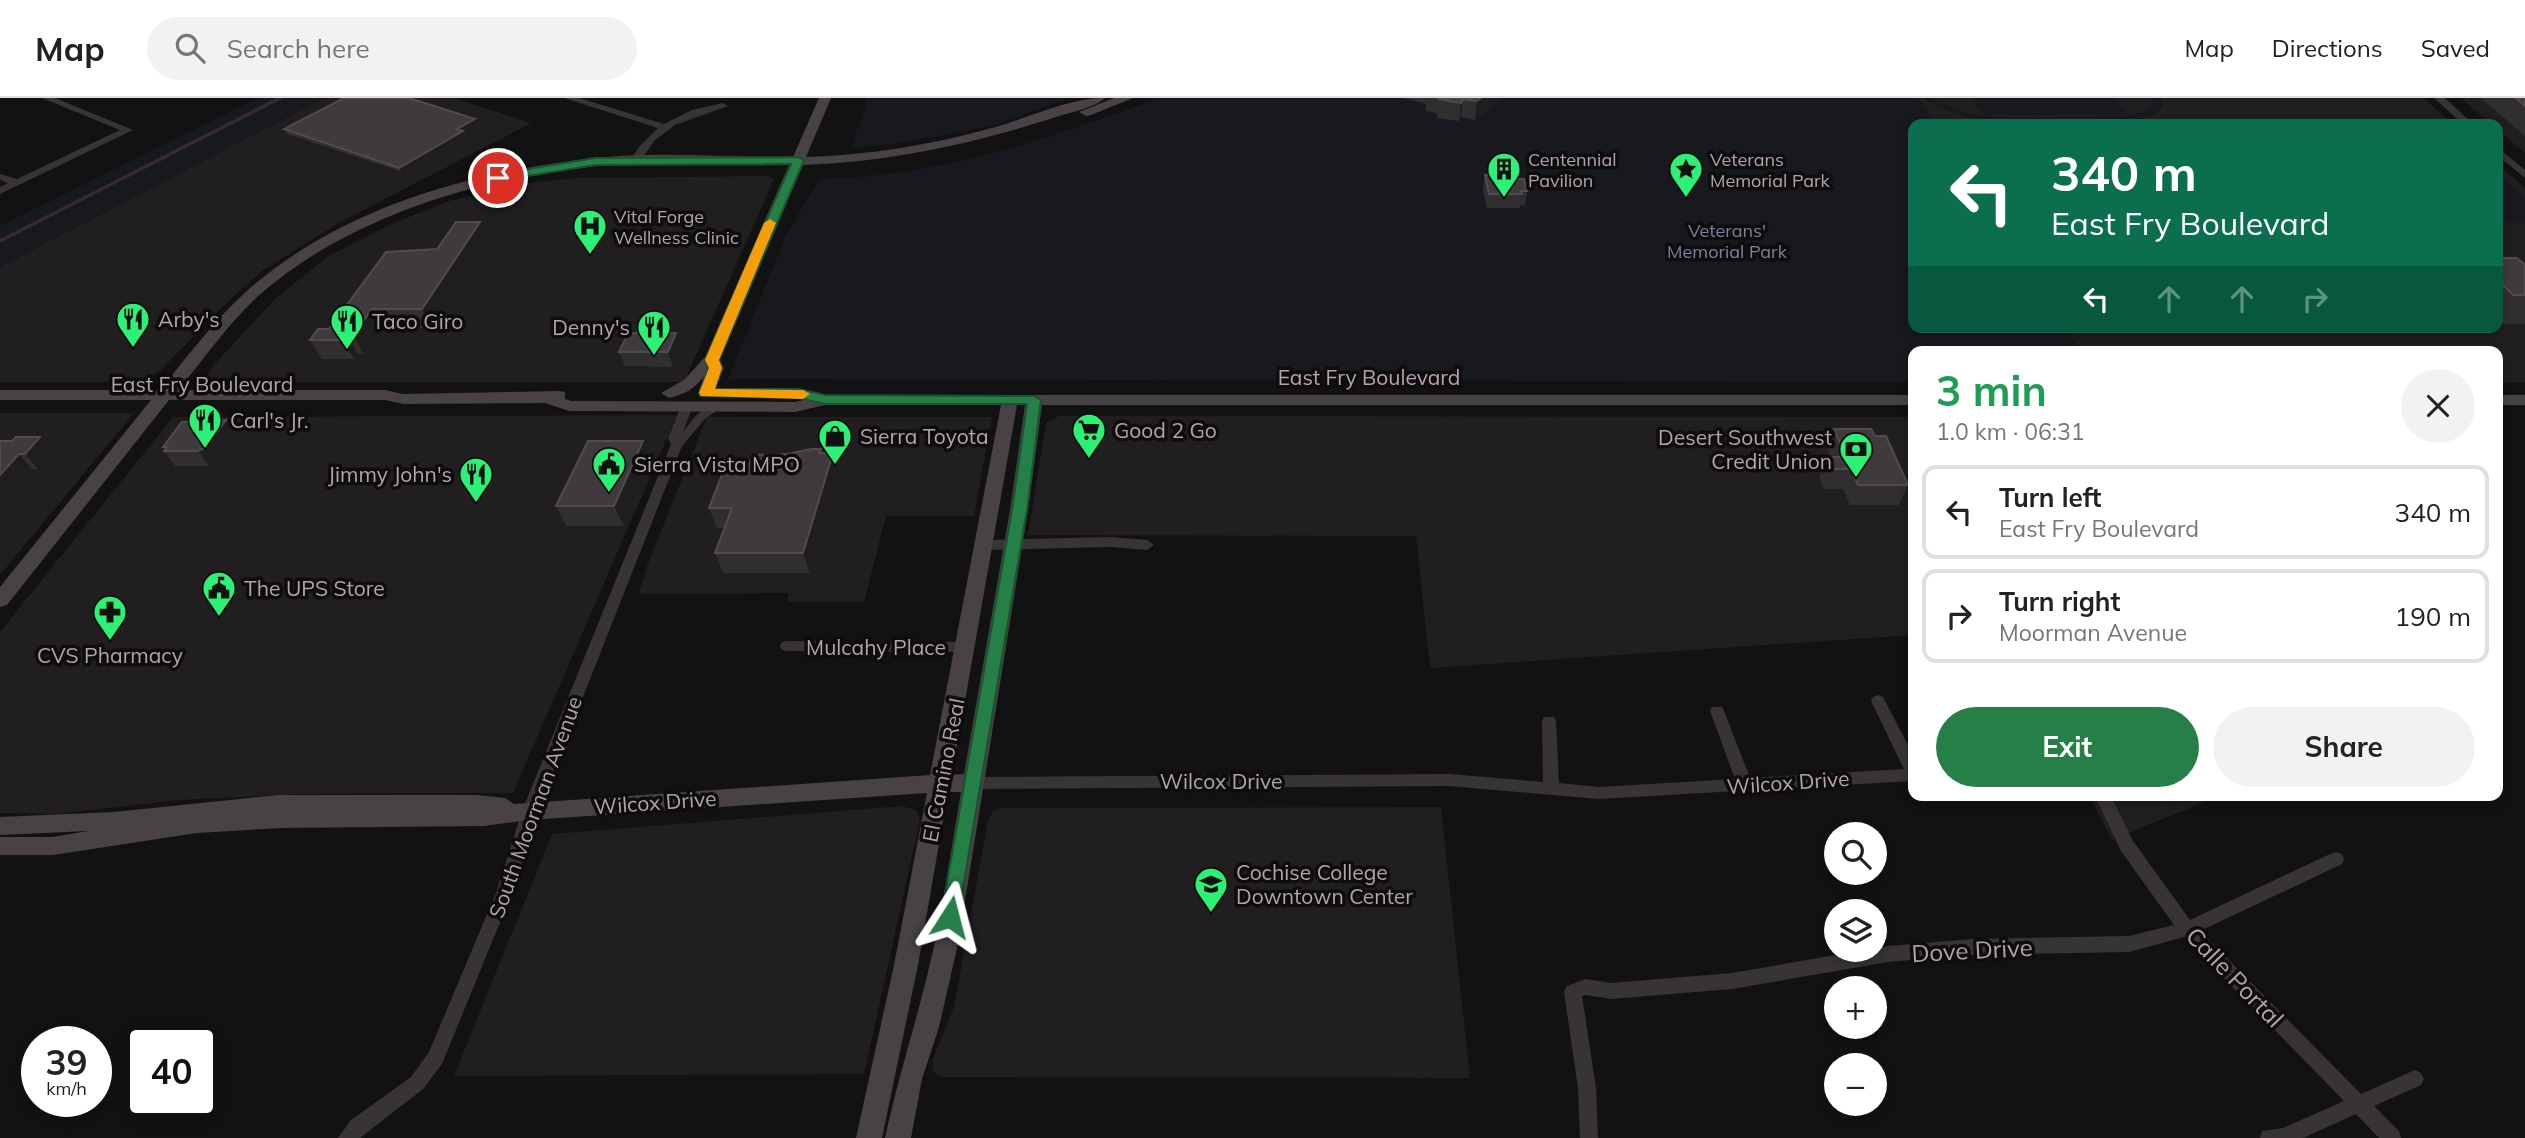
<!DOCTYPE html>
<meta charset="utf-8">
<style>
:root{--surface:#fff;--page:#f2f2f2;--text:#222;--muted:#767676;--line:#e0e0e0;--accent:#277f48}
body{margin:0;font-family:Mulish,sans-serif;background:var(--page);color:var(--text);height:100vh;display:flex;flex-direction:column;font-size:26px;white-space:nowrap}
*{box-sizing:border-box;margin:0}
p{font-size:23px;color:var(--muted)}
.icon{flex:none;width:38px;height:38px;fill:none;stroke:currentColor;stroke-width:2;stroke-linecap:round;stroke-linejoin:round}
.map{position:relative;flex:1;overflow:hidden}
.details{position:absolute;left:1908px;top:248px;width:595px;height:455px;display:flex;flex-direction:column;background:var(--surface);border-radius:14px;box-shadow:0 4px 10px #0003}
.details>*{flex:none}
.guide{position:absolute;left:1908px;top:21px;width:595px;height:214px;border-radius:14px;box-shadow:0 4px 10px #0003;background:#0b6e4f;color:#fff;overflow:hidden}
.tools{position:absolute;left:1824px;top:724px;display:grid;gap:14px}
.tools a{display:grid;place-items:center;width:63px;height:63px;border-radius:50%;background:var(--surface);box-shadow:0 4px 10px #0003;font-size:35px}
.speed{position:absolute;left:21px;top:928px;display:flex;gap:14px;font-size:35px;font-weight:700;text-align:center}
.speed>*{display:grid;place-content:center;width:91px;height:91px;border-radius:50%;background:var(--surface);box-shadow:0 4px 10px #0003;line-height:1}
.speed small{font-size:18px;font-weight:400}
.speed .limit{border:4px solid #111;border-radius:10px;background:#fff;color:#111}
.pin{position:absolute;display:grid;place-items:center;width:60px;height:60px;color:#fff;margin:-30px;border:4px solid #fff;border-radius:50%;box-shadow:0 2px 7px #0007}
.me{position:absolute;width:77px;margin:-38px;rotate:9deg;stroke-linejoin:round;filter:drop-shadow(0 0 5px #0008)}
.turn{display:flex;align-items:center;gap:24px;height:147px;padding:0 28px;font-size:32px}
.turn .icon{width:91px;height:91px;stroke-width:2.5}
.turn b{display:block;font-size:49px;line-height:60px}
.lanes{display:flex;align-items:center;height:66px;padding:0 28px;background:#0003;justify-content:center;gap:35px;direction:ltr}
.lanes .off{opacity:.35}
.round{display:grid;place-items:center;flex:none;width:74px;height:74px;border-radius:37px;background:var(--page)}
.head{display:flex;align-items:center;justify-content:space-between;height:119px;padding:0 28px}
h1{font-size:42px;font-weight:700;line-height:52px;color:#1e9e55}
.action{display:flex;gap:14px;margin-top:auto;padding:14px 28px}
.action a{flex:1;height:80px;border-radius:42px;background:var(--accent);color:#fff;font-size:28px;font-weight:700;line-height:80px;text-align:center}
.action a+a{background:var(--page);color:var(--text)}
ul{padding:0;list-style:none}
li{display:flex;align-items:center;gap:21px;height:94px;margin:0 14px 10px;padding:0 14px;border:4px solid var(--line);border-radius:14px}
li div{flex:1}
li b{display:block;font-size:26px}
li em{font-style:normal}
header{display:flex;align-items:center;gap:42px;box-sizing:border-box;height:98px;padding:0 35px;background:var(--surface);border-bottom:2px solid var(--line)}
header strong{font-size:33px}
nav{display:flex;gap:38px;margin-inline-start:auto;font-size:24px}
.search{width:490px;height:63px;background:var(--page);display:flex;align-items:center;gap:18px;box-sizing:border-box;padding:0 24px;border-radius:38px;color:var(--muted);font-size:26px}
.map>svg:first-child{display:block}
.built{fill:#201e1f}
.green{fill:#18191e}
.lines{fill:none;stroke-linecap:round;stroke-linejoin:round}
.stream{stroke:#372835;stroke-width:3.5}
.street{fill:#383335;fill-rule:evenodd}
.secondary{fill:#484145;fill-rule:evenodd}
.wall{fill:#312e2f}
.shaded-wall{fill:#1f1d1e}
.building{fill:#3f3a3d;stroke:#514b4e;stroke-width:2}
.route{fill:#277f48;stroke:#19532f;stroke-width:2}
.slow{fill:#f59e0b}
.labels{text-anchor:middle;dominant-baseline:central;stroke-width:7;stroke-linejoin:round;paint-order:stroke}
.far-poi-label{font-size:18px;fill:#b4a3ad;stroke:#0e0d0d;text-anchor:start}
.far-park-label{font-size:18px;fill:#7a829f;stroke:#0e0d0d}
.poi-label{font-size:21px;fill:#b4a3ad;stroke:#0e0d0d;text-anchor:start}
.street-label{font-size:21px;fill:#b4a3ad;stroke:#0e0d0d}
.near-street-label{font-size:24px;fill:#b4a3ad;stroke:#0e0d0d}
</style>
<header>
<strong>Map</strong>
<div class="search"><svg class="icon" aria-label="search" viewBox="0 0 24 24"><circle cx="10" cy="10" r="6"/><path d="M15 15l6 6"/></svg>Search here</div>
<nav><a>Map</a><a>Directions</a><a>Saved</a></nav>
</header>
<div class="map">
<svg width="2525" height="1040" viewBox="0 0 2525 1040">
<rect width="100%" height="100%" fill="#131212"/>
<g class="built">
<polygon points="324,0 454,0 531,25 337,126 263,172 219,212 161,272 151,278 132,284 0,284 0,169"/>
<polygon points="1918,0 2423,0 2453,26 1935,26"/>
<polygon points="2461,0 2525,0 2525,55 2497,31 2497,26 2491,26"/>
<polygon points="2497,66 2525,90 2525,284 2497,284 2497,254 2081,254 2065,229 2497,229"/>
<polygon points="767,78 774,81 684,284 213,285 207,278 212,269 274,202 327,159 387,128 449,103 535,84 577,80"/>
<polygon points="0,315 134,315 0,477"/>
<polygon points="677,317 513,695 299,696 180,702 55,716 0,715 0,534 173,319"/>
<polygon points="1059,318 1913,319 1913,537 1430,570 1416,438 1028,437 1046,325"/>
<polygon points="707,319 992,319 974,418 886,418 864,504 787,504 789,495 639,496 646,471"/>
<polygon points="2090,698 2218,698 2112,742"/>
<polygon points="902,708 916,712 920,722 864,976 454,978 552,736"/>
<polygon points="1441,709 1470,980 941,979 933,973 933,960 954,909 988,722 993,713 1003,710"/>
</g>
<g class="green">
<polygon points="258,0 324,0 0,169 0,128"/>
<polygon points="868,0 1070,0 992,28 894,46 851,50"/>
<path d="M 1160,0 L 1918,0 L 1935,26 L 1913,26 L 1913,229 L 2065,229 L 2081,254 L 1913,254 L 1913,284 L 728,281 L 786,137 L 819,81 C 943,78 1045,41 1160,0 Z"/>
<path d="M 1923,0 C 1940,0 1955,14 1973,17 C 2023,23 2080,18 2130,18 L 2150,11 L 2153,5 L 2151,0 L 2161,0 L 2163,7 C 2157,18 2149,19 2138,22 C 2080,22 1967,35 1923,0 Z"/>
<polygon points="1972,0 2114,0 2127,16 1983,17"/>
<polygon points="2497,81 2506,83 2525,101 2525,125 2497,125"/>
</g>
<g class="lines">
<polyline class="stream" points="0,143 280,0"/>
<g class="street">
<polygon points="42,0 55,0 133,32 0,96 0,89 8,85 0,82 0,76 17,81 120,32"/>
<polygon points="564,0 579,0 664,26 692,12 723,5 728,8 675,27 655,42 639,65 635,66 630,63 639,49 658,30"/>
<polygon points="2434,0 2445,0 2473,26 2463,26"/>
<polygon points="2497,49 2525,72 2525,80 2497,57"/>
<path d="M 687,304 L 693,308 L 683,334 C 693,320 701,310 718,304 L 724,308 L 706,320 L 682,348 L 538,713 L 512,795 L 442,966 L 423,991 L 360,1040 L 338,1040 L 351,1022 L 411,979 L 429,954 L 496,795 L 522,713 L 671,346 L 668,340 L 681,308 Z"/>
<polygon points="1111,439 1147,442 1154,447 1147,452 1111,449 985,452 978,447 985,442"/>
<polygon points="787,543 965,544 970,545 972,549 970,553 965,554 787,553 782,552 780,548 782,544"/>
<polygon points="1878,597 1883,599 1913,657 1913,683 1599,701 1449,688 972,691 967,689 964,685 967,681 972,679 1449,676 1543,684 1542,623 1544,619 1554,619 1556,623 1559,685 1599,689 1735,681 1710,613 1712,609 1722,609 1724,613 1750,680 1904,671 1871,603 1873,599"/>
<polygon points="2095,698 2111,698 2133,743 2190,822 2330,756 2336,754 2342,756 2344,761 2342,766 2200,833 2361,996 2415,972 2421,975 2424,981 2421,987 2374,1008 2399,1033 2401,1040 2379,1040 2356,1016 2303,1040 2260,1040 2262,1033 2283,1030 2344,1003 2184,839 2129,854 1972,857 1888,864 1732,891 1611,901 1586,897 1582,898 1596,990 1598,1040 1580,1040 1578,990 1564,894 1567,888 1586,881 1611,885 1732,875 1888,848 1972,841 2129,838 2174,827 2121,753"/>
</g>
<g class="secondary">
<path d="M 819,0 L 831,0 L 806,59 C 869,57 931,47 992,30 C 1029,20 1067,0 1105,0 C 1094,10 1071,14 1056,19 C 973,46 890,64 803,67 L 720,262 L 724,270 L 712,299 L 700,299 L 698,295 L 704,278 C 695,291 685,296 669,300 L 661,295 L 684,282 L 705,259 L 789,67 C 726,67 662,63 598,68 C 482,78 345,120 257,199 C 227,227 204,261 178,292 L 385,292 L 403,296 L 559,293 L 565,294 L 565,301 L 571,303 L 795,304 L 825,297 L 1913,297 L 1913,307 L 1042,307 L 1028,412 L 958,846 L 939,929 L 922,981 L 911,1040 L 885,1040 C 899,975 920,913 934,848 C 945,797 952,745 961,694 L 948,694 L 918,867 L 882,1040 L 856,1040 L 894,867 L 927,695 L 530,722 L 484,728 L 281,730 L 197,735 L 53,757 L 0,757 L 0,739 L 53,739 L 88,733 L 0,737 L 0,719 L 114,714 L 279,697 L 477,697 L 505,700 L 514,706 L 930,677 L 1001,307 L 825,307 L 795,314 L 569,313 L 545,305 L 403,306 L 385,302 L 169,302 L 7,507 L 0,509 L 0,489 L 151,302 L 0,302 L 0,292 L 160,292 C 188,258 215,221 248,192 C 342,109 474,73 596,60 C 661,53 728,60 793,59 ZM 1017,307 L 1025,307 L 1010,412 L 964,676 L 952,677 Z"/>
<polygon points="1114,0 1133,0 1091,17 1086,18 1079,14"/>
<rect x="2497" y="297" width="28" height="10"/>
</g>
</g>
<g class="wall">
<polygon points="1403,0 1500,0 1499,3 1475,22 1461,19 1459,23 1437,20 1437,15 1426,13 1426,6"/>
<polygon points="2481,0 2525,0 2525,38"/>
<polygon points="475,21 477,25 463,33 465,38 402,74 287,36 284,31"/>
<polygon points="1485,77 1518,81 1527,93 1525,108 1520,107 1520,110 1487,110 1483,92"/>
<polygon points="480,124 489,143 432,230 383,230 364,256 358,256 354,261 322,261 310,242 329,231 437,151"/>
<polygon points="2497,160 2525,167 2525,226 2497,226"/>
<polygon points="682,249 673,269 625,268 619,254"/>
<polygon points="226,322 237,337 216,365 209,368 175,368 164,353 165,352 163,349"/>
<polygon points="1834,331 1875,338 1908,387 1899,407 1850,407 1843,391 1824,391 1819,379 1827,359 1830,359 1827,351"/>
<polygon points="12,343 53,354 38,371 32,371 0,407"/>
<polygon points="643,343 652,363 624,428 566,428 556,408"/>
<polygon points="821,351 822,355 839,375 810,475 723,475 715,455 724,430 717,430 709,410 746,374 788,356"/>
</g>
<g class="shaded-wall">
<polygon points="1481,0 1500,0 1499,3 1475,22 1477,3"/>
<polygon points="1463,1 1461,19 1459,23 1461,5"/>
<polygon points="475,21 477,25 463,33 465,38 402,74 399,70 457,31"/>
<polygon points="480,124 489,143 432,230 422,211"/>
<polygon points="372,211 383,230 364,256 353,237"/>
<polygon points="676,235 682,249 673,269 668,254"/>
<polygon points="346,237 358,256 354,261 343,242"/>
<polygon points="226,322 237,337 216,365 209,368 198,353"/>
<polygon points="40,339 53,354 38,371 25,356"/>
<polygon points="643,343 652,363 624,428 614,408"/>
<polygon points="833,355 839,375 810,475 803,455"/>
<polygon points="19,356 32,371 0,407 0,377"/>
</g>
<g class="building">
<polygon points="344,0 409,0 475,21 457,31 463,33 399,70 284,31"/>
<polygon points="1440,0 1481,0 1477,3 1463,1 1461,5 1439,1"/>
<polygon points="2516,0 2525,0 2525,8"/>
<polygon points="1485,77 1518,77 1518,81 1524,81 1527,93 1521,93 1522,96 1489,96"/>
<polygon points="456,124 480,124 422,211 372,211 353,237 346,237 343,242 310,242 318,231 329,231 386,154 437,151"/>
<polygon points="2497,160 2517,160 2525,167 2525,197 2513,197 2497,181"/>
<polygon points="628,235 676,235 668,254 619,254"/>
<polygon points="226,322 205,350 198,353 164,353 167,349 163,349 182,324"/>
<polygon points="1834,331 1871,331 1875,338 1886,338 1908,387 1858,387 1851,371 1832,371 1827,359 1846,359"/>
<polygon points="16,339 40,339 25,356 19,356 0,377 0,343 12,343"/>
<polygon points="588,343 643,343 614,408 556,408"/>
<polygon points="811,351 821,351 819,355 833,355 803,455 715,455 732,410 709,410 723,374 746,374 753,357 788,356"/>
</g>
<polygon class="route" points="595,60 798,59 804,62 719,262 722,270 715,291 799,291 825,297 1034,298 1041,302 1027,412 957,825 950,828 944,825 941,819 1012,412 1027,306 825,306 799,300 701,298 699,295 709,270 705,262 791,66 595,67 498,83 492,80 498,76"/>
<polygon class="slow" points="770,121 776,125 719,262 722,270 715,291 803,292 810,296 803,301 701,298 699,295 709,270 705,262 764,125"/>
<defs>
<symbol id="building-pin" viewBox="-11 -11 22 30"><path d="M0 17L-7.5 6A9.5 9.5 0 1 1 7.5 6Z" fill="#2df177" stroke="#0e0d0d"/><path d="M-4-6H4V6H1V3H-1V6H-4ZM-2.5-4.3h1.7v1.8h-1.7ZM.8-4.3h1.7v1.8H.8ZM-2.5-1h1.7V.8h-1.7ZM.8-1h1.7V.8H.8Z" fill="#111"/></symbol>
<symbol id="sight-pin" viewBox="-11 -11 22 30"><path d="M0 17L-7.5 6A9.5 9.5 0 1 1 7.5 6Z" fill="#2df177" stroke="#0e0d0d"/><path d="M0-6L1.8-2.2L6-1.7L2.9 1.2L3.7 5.4L0 3.3L-3.7 5.4L-2.9 1.2L-6-1.7L-1.8-2.2Z" fill="#111"/></symbol>
<symbol id="hospital-pin" viewBox="-11 -11 22 30"><path d="M0 17L-7.5 6A9.5 9.5 0 1 1 7.5 6Z" fill="#2df177" stroke="#0e0d0d"/><path d="M-5-5h3v3.5h4V-5h3V5h-3V1.5h-4V5h-3Z" fill="#111"/></symbol>
<symbol id="restaurant-pin" viewBox="-11 -11 22 30"><path d="M0 17L-7.5 6A9.5 9.5 0 1 1 7.5 6Z" fill="#2df177" stroke="#0e0d0d"/><path d="M-5-6h1v4h1v-4h1v4h1v-4h1v5L-1.5 .5V6h-2V.5L-5-1ZM5-6V6H3V1.5H1.5Q1.5-4 5-6Z" fill="#111"/></symbol>
<symbol id="supermarket-pin" viewBox="-11 -11 22 30"><path d="M0 17L-7.5 6A9.5 9.5 0 1 1 7.5 6Z" fill="#2df177" stroke="#0e0d0d"/><path d="M-6-5.5h2.5l.6 2H6L4.5 2H-2.5L-4.4-4H-6ZM-1.5 3.2a1.3 1.3 0 1 0 .1 0ZM3 3.2a1.3 1.3 0 1 0 .1 0Z" fill="#111"/></symbol>
<symbol id="shop-pin" viewBox="-11 -11 22 30"><path d="M0 17L-7.5 6A9.5 9.5 0 1 1 7.5 6Z" fill="#2df177" stroke="#0e0d0d"/><path d="M-5-2.5h2.3a2.7 3.5 0 0 1 5.4 0H5L5.5 6h-11ZM-1.5-2.5h3a1.5 2.3 0 0 0-3 0Z" fill="#111"/></symbol>
<symbol id="bank-pin" viewBox="-11 -11 22 30"><path d="M0 17L-7.5 6A9.5 9.5 0 1 1 7.5 6Z" fill="#2df177" stroke="#0e0d0d"/><path d="M-6-4H6V4H-6ZM0-2.3a2.3 2.3 0 1 0 0 4.6a2.3 2.3 0 1 0 0-4.6Z" fill="#111"/></symbol>
<symbol id="civic-pin" viewBox="-11 -11 22 30"><path d="M0 17L-7.5 6A9.5 9.5 0 1 1 7.5 6Z" fill="#2df177" stroke="#0e0d0d"/><path d="M-.6-6.5H3V-4.5H.6V-3L4-1V1h2V6H-6V1h2V-1L-.6-3ZM-1.2 2.5V6h2.4V2.5Z" fill="#111"/></symbol>
<symbol id="pharmacy-pin" viewBox="-11 -11 22 30"><path d="M0 17L-7.5 6A9.5 9.5 0 1 1 7.5 6Z" fill="#2df177" stroke="#0e0d0d"/><path d="M-2-6h4v4h4v4h-4v4h-4v-4h-4v-4h4Z" fill="#111"/></symbol>
<symbol id="university-pin" viewBox="-11 -11 22 30"><path d="M0 17L-7.5 6A9.5 9.5 0 1 1 7.5 6Z" fill="#2df177" stroke="#0e0d0d"/><path d="M0-5L7-2L0 1L-7-2ZM-4 1L0 2.5L4 1V4Q0 6-4 4Z" fill="#111"/></symbol>
</defs>
<g fill-rule="evenodd">
<use href="#building-pin" x="1485" y="52" width="38" height="52"/>
<use href="#sight-pin" x="1667" y="52" width="38" height="52"/>
<use href="#hospital-pin" x="571" y="109" width="38" height="52"/>
<use href="#restaurant-pin" x="114" y="202" width="38" height="52"/>
<use href="#restaurant-pin" x="328" y="204" width="38" height="52"/>
<use href="#restaurant-pin" x="635" y="210" width="38" height="52"/>
<use href="#restaurant-pin" x="186" y="303" width="38" height="52"/>
<use href="#supermarket-pin" x="1070" y="313" width="38" height="52"/>
<use href="#shop-pin" x="816" y="319" width="38" height="52"/>
<use href="#bank-pin" x="1837" y="332" width="38" height="52"/>
<use href="#civic-pin" x="590" y="347" width="38" height="52"/>
<use href="#restaurant-pin" x="457" y="357" width="38" height="52"/>
<use href="#civic-pin" x="200" y="471" width="38" height="52"/>
<use href="#pharmacy-pin" x="91" y="495" width="38" height="52"/>
<use href="#university-pin" x="1192" y="767" width="38" height="52"/>
</g>
<g class="labels">
<g class="far-poi-label">
<text x="1528" y="61">Centennial<tspan x="1528" dy="21">Pavilion</tspan></text>
<text x="1710" y="61">Veterans<tspan x="1710" dy="21">Memorial Park</tspan></text>
<text x="614" y="118">Vital Forge<tspan x="614" dy="21">Wellness Clinic</tspan></text>
</g>
<g class="far-park-label">
<text x="1727" y="132">Veterans'<tspan x="1727" dy="21">Memorial Park</tspan></text>
</g>
<g class="poi-label">
<text x="158" y="221">Arby's</text>
<text x="372" y="223">Taco Giro</text>
<text x="630" y="229" text-anchor="end">Denny's</text>
<text x="230" y="322">Carl's Jr.</text>
<text x="1114" y="332">Good 2 Go</text>
<text x="860" y="338">Sierra Toyota</text>
<text x="1832" y="339" text-anchor="end">Desert Southwest<tspan x="1832" dy="24">Credit Union</tspan></text>
<text x="634" y="366">Sierra Vista MPO</text>
<text x="452" y="376" text-anchor="end">Jimmy John's</text>
<text x="244" y="490">The UPS Store</text>
<text x="110" y="557" text-anchor="middle">CVS Pharmacy</text>
<text x="1236" y="774">Cochise College<tspan x="1236" dy="24">Downtown Center</tspan></text>
</g>
<g class="street-label">
<text x="1369" y="279">East Fry Boulevard</text>
<text x="202" y="286">East Fry Boulevard</text>
<text x="876" y="549">Mulcahy Place</text>
<text transform="translate(943 672) rotate(-79)">El Camino Real</text>
<text x="1221" y="683">Wilcox Drive</text>
<text transform="translate(1788 684) rotate(-4)">Wilcox Drive</text>
<text transform="translate(655 704) rotate(-4)">Wilcox Drive</text>
<text transform="translate(535 709) rotate(-70)">South Moorman Avenue</text>
</g>
<g class="near-street-label">
<text transform="translate(1972 852) rotate(-3)">Dove Drive</text>
<text transform="translate(2235 879) rotate(46)">Calle Portal</text>
</g>
</g>
</svg>
<div class="tools">
<a><svg class="icon" aria-label="search" viewBox="0 0 24 24"><circle cx="10" cy="10" r="6"/><path d="M15 15l6 6"/></svg></a>
<a><svg class="icon" aria-label="layers" viewBox="0 0 24 24"><path d="M12 4l9 5-9 5-9-5zM3 14l9 5 9-5"/></svg></a>
<a>+</a>
<a>−</a>
</div>
<div class="speed"><div>39<small>km/h</small></div><div class="limit">40</div></div>
<div class="pin" style="left:498px;top:80px;background:#d93025"><svg class="icon" aria-label="arrive" viewBox="0 0 24 24"><path d="M6 21V4h12l-3 4 3 4H6"/></svg></div>
<svg class="me" style="left:950px;top:819px" viewBox="-20 -20 40 40"><path d="M0-17L14 15 0 8-14 15z" fill="#277f48" stroke="#fff" stroke-width="4"/></svg>
<div class="guide">
<div class="turn"><svg class="icon" aria-label="left" viewBox="0 0 24 24"><path d="M17 20v-9H6M10 6l-5 5 5 5"/></svg><div><b>340 m</b>East Fry Boulevard</div></div>
<div class="lanes"><svg class="icon" aria-label="left" viewBox="0 0 24 24"><path d="M17 20v-9H6M10 6l-5 5 5 5"/></svg><svg class="icon off" aria-label="ahead" viewBox="0 0 24 24"><path d="M12 20V5M6 11l6-6 6 6"/></svg><svg class="icon off" aria-label="ahead" viewBox="0 0 24 24"><path d="M12 20V5M6 11l6-6 6 6"/></svg><svg class="icon off" aria-label="right" viewBox="0 0 24 24"><path d="M7 20v-9h11M14 6l5 5-5 5"/></svg></div>
</div>
<section class="details">
<div class="head"><div><h1>3 min</h1><p>1.0 km · 06:31</p></div><a class="round"><svg class="icon" aria-label="close" viewBox="0 0 24 24"><path d="M6 6l12 12M18 6L6 18"/></svg></a></div>
<ul>
<li><svg class="icon" aria-label="left" viewBox="0 0 24 24"><path d="M17 20v-9H6M10 6l-5 5 5 5"/></svg><div><b>Turn left</b><p>East Fry Boulevard</p></div><em>340 m</em></li>
<li><svg class="icon" aria-label="right" viewBox="0 0 24 24"><path d="M7 20v-9h11M14 6l5 5-5 5"/></svg><div><b>Turn right</b><p>Moorman Avenue</p></div><em>190 m</em></li>
</ul>
<div class="action"><a>Exit</a><a>Share</a></div>
</section>
</div>
